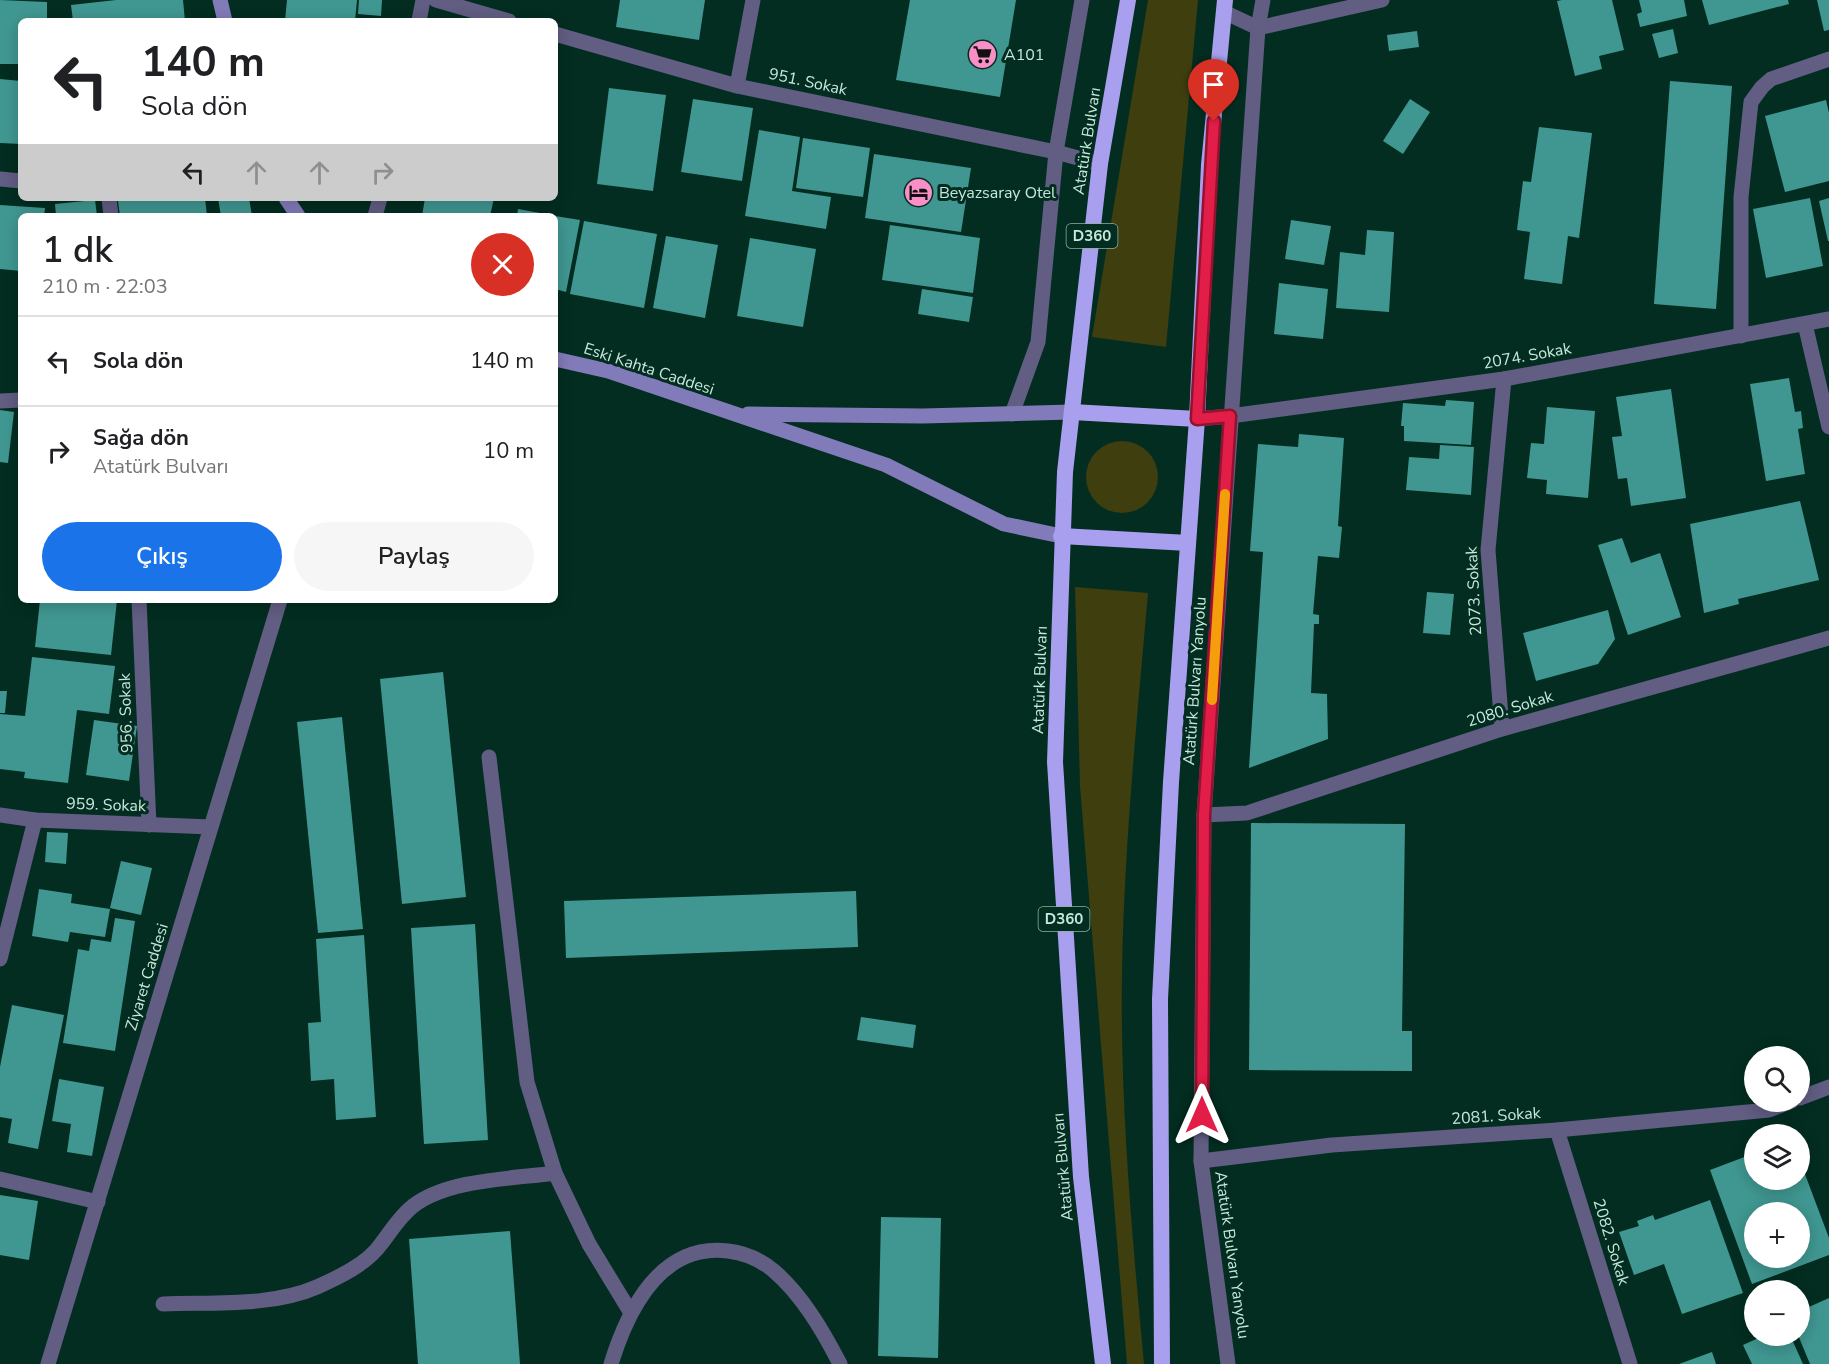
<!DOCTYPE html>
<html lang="tr">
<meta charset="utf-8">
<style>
:root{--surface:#fff;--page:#f6f6f6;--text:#202124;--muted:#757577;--line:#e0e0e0;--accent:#1a73e8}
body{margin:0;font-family:"Nunito Sans",sans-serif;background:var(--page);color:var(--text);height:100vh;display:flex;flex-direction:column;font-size:22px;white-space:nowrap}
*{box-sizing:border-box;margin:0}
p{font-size:20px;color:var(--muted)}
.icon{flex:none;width:33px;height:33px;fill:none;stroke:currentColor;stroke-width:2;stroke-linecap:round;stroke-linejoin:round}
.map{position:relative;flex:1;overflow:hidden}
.panel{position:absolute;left:18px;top:213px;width:540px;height:390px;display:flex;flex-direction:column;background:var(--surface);border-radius:9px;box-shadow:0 3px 15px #0003}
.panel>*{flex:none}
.banner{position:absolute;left:18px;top:18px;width:540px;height:183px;border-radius:9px;box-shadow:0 3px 15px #0003;background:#fff;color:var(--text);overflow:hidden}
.buttons{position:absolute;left:1744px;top:1046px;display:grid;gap:12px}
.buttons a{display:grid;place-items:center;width:66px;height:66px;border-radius:50%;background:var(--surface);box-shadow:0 3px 15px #0003;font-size:30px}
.pin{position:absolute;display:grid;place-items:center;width:51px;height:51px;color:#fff;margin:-62px -26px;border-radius:50% 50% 50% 0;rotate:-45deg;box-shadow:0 0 6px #0007}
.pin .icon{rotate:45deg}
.me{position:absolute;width:66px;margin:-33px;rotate:0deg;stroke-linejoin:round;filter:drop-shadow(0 0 4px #0008)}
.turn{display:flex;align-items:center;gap:21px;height:126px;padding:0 24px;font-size:27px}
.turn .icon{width:78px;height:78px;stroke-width:2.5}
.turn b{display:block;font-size:42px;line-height:51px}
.lanes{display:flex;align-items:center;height:57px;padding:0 24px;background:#0003;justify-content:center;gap:30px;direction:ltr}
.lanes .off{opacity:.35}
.round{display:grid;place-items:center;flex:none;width:63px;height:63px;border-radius:32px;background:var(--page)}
.summary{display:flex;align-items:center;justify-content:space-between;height:102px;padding:0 24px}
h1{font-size:36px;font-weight:600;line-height:45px}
.button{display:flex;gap:12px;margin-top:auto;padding:12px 24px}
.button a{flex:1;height:69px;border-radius:36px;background:var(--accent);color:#fff;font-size:24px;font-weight:600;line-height:69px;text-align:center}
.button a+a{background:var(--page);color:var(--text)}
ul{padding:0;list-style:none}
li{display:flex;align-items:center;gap:18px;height:90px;padding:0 24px;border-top:2px solid var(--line)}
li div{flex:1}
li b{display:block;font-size:22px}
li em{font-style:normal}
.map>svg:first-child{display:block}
.green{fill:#3e3e0f}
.building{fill:#409791;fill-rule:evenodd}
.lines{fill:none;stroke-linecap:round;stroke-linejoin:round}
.service{stroke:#615d83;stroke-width:15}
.minor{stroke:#615d83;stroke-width:15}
.tertiary{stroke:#615d83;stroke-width:15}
.secondary{stroke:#827bb9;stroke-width:15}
.trunk{stroke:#a8a0ee;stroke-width:16}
.route-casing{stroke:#92132f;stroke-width:15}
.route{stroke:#e11d48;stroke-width:10}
.slow{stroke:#f59e0b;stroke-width:10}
.labels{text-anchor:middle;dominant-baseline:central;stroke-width:6;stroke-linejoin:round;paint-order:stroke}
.shield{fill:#032d21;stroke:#8cb1a3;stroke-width:1.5}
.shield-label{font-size:15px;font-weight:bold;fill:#c6e9db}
.poi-label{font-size:16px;fill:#c6e9db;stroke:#032d21;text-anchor:start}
.street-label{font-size:16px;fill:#c6e9db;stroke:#032d21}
</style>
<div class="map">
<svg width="1829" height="1364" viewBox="0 0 1829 1364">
<rect width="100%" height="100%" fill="#032d21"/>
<g class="green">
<polygon points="1148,0 1198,0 1166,347 1092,337"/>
<circle cx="1122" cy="477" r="36"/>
<path d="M 1075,587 L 1148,593 C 1137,719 1124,847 1122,974 C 1120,1104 1132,1234 1144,1364 L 1127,1364 L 1080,786 Z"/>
</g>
<g class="building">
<polygon points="0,0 47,2 47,21 21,21 21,64 0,64"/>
<polygon points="116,0 183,0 185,21 73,21 71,5"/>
<polygon points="287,0 357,0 355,21 285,21"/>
<polygon points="359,0 382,0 381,16 358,14"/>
<polygon points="620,0 705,0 699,40 616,27"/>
<polygon points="910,0 1016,0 1000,97 896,80"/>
<polygon points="1562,0 1612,0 1624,50 1599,56 1602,69 1575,76 1557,1"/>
<polygon points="1639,0 1684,0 1687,16 1640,27 1637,14 1642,12"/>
<polygon points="1702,0 1788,0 1789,4 1709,25"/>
<polygon points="1817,0 1829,0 1829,30 1824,31"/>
<polygon points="1673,29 1678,53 1659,58 1652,34"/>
<polygon points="1417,31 1419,47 1389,51 1387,35"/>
<polygon points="0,79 21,81 21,144 0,143"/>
<polygon points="1670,81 1732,86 1716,309 1654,304"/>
<polygon points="609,88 666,95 653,191 597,184"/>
<polygon points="693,99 753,108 742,181 681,172"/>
<polygon points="1410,99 1430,112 1403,154 1383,141"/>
<polygon points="1826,100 1829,113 1829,181 1785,192 1765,116"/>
<polygon points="1539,127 1592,133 1579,238 1568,236 1562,284 1524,279 1530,232 1517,230 1523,181 1531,182"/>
<polygon points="759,130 800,137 792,191 831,197 826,229 745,216"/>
<polygon points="803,138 870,148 863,197 796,188"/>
<polygon points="874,154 971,168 961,232 865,218"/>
<polygon points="138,198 205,198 207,216 120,216 118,201"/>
<polygon points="218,198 249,198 252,216 221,216"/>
<polygon points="425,198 494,198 490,216 422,216"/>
<polygon points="1810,198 1823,266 1766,278 1753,209"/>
<polygon points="1829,198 1829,241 1828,241 1819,201"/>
<polygon points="95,200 97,216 56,216 55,204"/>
<polygon points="0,205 45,208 44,216 21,216 21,271 0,269"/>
<polygon points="518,209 551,215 551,216 517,216"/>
<polygon points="555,216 580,220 566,292 555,289"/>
<polygon points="1291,220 1331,226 1324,265 1285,259"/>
<polygon points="584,221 657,234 644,308 570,294"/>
<polygon points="890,225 980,238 973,293 882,280"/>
<polygon points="1367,230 1394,232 1389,312 1336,308 1340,252 1365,255"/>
<polygon points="666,236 718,245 705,318 653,308"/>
<polygon points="750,238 816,249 803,327 737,316"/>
<polygon points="1279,283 1328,289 1323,339 1274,334"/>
<polygon points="922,289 973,297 969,322 918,314"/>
<polygon points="1789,378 1795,412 1801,411 1803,428 1798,429 1805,474 1766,481 1750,384"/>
<polygon points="1671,389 1686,498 1631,506 1627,478 1618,479 1612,437 1622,436 1616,397"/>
<polygon points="1446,400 1474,402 1471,445 1404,441 1404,426 1401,426 1403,403 1445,406"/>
<polygon points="1547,407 1595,411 1588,498 1546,494 1547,480 1527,478 1531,443 1544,444"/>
<polygon points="0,410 14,412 8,463 0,462"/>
<polygon points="1299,434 1344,438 1338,526 1342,527 1339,558 1318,556 1313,614 1319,615 1319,624 1314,624 1311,693 1327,694 1328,739 1249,768 1263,552 1250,551 1258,444 1298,447"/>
<polygon points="1440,445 1474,447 1471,495 1406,490 1409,457 1439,459"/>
<polygon points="1800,501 1819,580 1738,599 1739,604 1704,613 1690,524"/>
<polygon points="1622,538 1631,563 1660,553 1681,617 1628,635 1598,545"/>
<polygon points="1427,592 1454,594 1450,635 1423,633"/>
<polygon points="40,600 117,600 111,655 35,647"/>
<polygon points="1608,610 1615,639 1598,664 1536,681 1523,633"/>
<polygon points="32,657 115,666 109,714 77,710 68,783 24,778 25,772 0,769 0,714 25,716"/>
<polygon points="443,672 466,897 402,904 380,679"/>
<polygon points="0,691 7,691 5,713 0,713"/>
<polygon points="342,717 363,929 318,933 297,722"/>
<polygon points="94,720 137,726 129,781 86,775"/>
<polygon points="1251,823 1405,824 1402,1031 1412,1031 1412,1071 1249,1070"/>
<polygon points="47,832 68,833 66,864 45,862"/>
<polygon points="121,861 152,868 141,915 110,908"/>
<polygon points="39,889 72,894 71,903 110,909 105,937 70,932 68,942 32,936"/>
<polygon points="856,891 858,947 566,958 564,901"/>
<polygon points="115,918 135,921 115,1051 63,1043 78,949 89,951 91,939 111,942"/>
<polygon points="475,924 488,1140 424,1144 411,928"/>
<polygon points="364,935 376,1117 336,1120 334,1079 311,1081 308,1023 321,1022 316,939"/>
<polygon points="12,1005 64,1015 38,1149 8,1143 12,1119 0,1117 0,1067"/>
<polygon points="861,1017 916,1025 913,1048 857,1040"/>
<polygon points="59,1079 104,1087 92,1156 67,1152 71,1124 52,1121"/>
<path d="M 1755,1153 L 1755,1179 L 1800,1179 L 1800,1161 L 1829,1238 L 1829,1255 L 1752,1284 L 1710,1170 ZM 1755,1212 L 1800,1212 L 1800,1257 L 1755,1257 Z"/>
<polygon points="0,1195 38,1201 29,1260 0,1255"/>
<polygon points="1710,1200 1743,1293 1682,1314 1664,1264 1634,1275 1619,1232 1639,1226 1637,1221 1653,1215 1655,1220"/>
<polygon points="881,1217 941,1218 938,1358 878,1356"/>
<polygon points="510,1231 520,1364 418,1364 409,1239"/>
<polygon points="1829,1298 1829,1364 1810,1364 1798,1335 1800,1335 1800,1311"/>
<polygon points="1765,1335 1790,1335 1803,1364 1752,1364 1743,1345"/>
<polygon points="1712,1352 1716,1364 1679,1364"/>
</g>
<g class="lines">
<g class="service">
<polyline points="489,757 527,1082 555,1173 589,1244 631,1313"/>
<path d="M 163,1304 C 212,1302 271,1307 317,1287 C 339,1277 367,1264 381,1244 C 392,1230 399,1217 413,1206 C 448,1179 512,1179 555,1173"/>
<path d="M 611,1364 C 628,1309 661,1243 728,1251 C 745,1253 761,1260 774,1271 C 802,1295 823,1331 840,1364"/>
</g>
<g class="minor">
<polyline points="436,0 509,21"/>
<polyline points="1224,12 1258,28 1382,0"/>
<polyline points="419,21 423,0"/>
<polyline points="555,34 737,86 1056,152 1100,164"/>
<polyline points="737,86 753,0"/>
<polyline points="0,179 21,181"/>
<polyline points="109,198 111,216"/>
<polyline points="375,216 380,198"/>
<polyline points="1805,324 1829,427"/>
<polyline points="1741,336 1741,197 1751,102 1762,87 1771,79 1829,59"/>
<polyline points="0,401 21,400"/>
<polyline points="1230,416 1504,379 1829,319"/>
<polyline points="139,600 149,825"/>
<polyline points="1502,729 1488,550 1504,379"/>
<polyline points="0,815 35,820 211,827"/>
<polyline points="1204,815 1247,813 1502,729 1829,638"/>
<polyline points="0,959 35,820"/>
<polyline points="1800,1098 1829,1087"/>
<polyline points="1557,1130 1630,1364"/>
<polyline points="1201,1161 1332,1145 1557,1130 1769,1110 1792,1101"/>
<polyline points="0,1179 98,1202"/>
</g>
<g class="tertiary">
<polyline points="1012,414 1038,342 1056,152 1082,0"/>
<polyline points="1197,419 1230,416"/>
<polyline points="48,1364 280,600"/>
<polyline points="1228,1364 1201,1161 1204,815 1258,28 1263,0"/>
</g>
<g class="secondary">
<polyline points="220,0 225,21"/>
<polyline points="286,198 298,216"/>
<polyline points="555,359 608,371 886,465 1004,524 1061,536"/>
<polyline points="748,414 923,416 1072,412"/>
</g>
<g class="trunk">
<polyline points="1072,412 1197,419"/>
<polyline points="1061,536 1188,543"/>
<polyline points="1103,1364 1081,1177 1055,762 1065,472 1100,164 1128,0"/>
<polyline points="1162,1364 1160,999 1171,782 1197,419 1209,165 1225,0"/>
</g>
</g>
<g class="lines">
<defs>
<polyline id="route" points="1202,1115 1204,815 1230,416 1197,419 1214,121"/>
</defs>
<use href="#route" class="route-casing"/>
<use href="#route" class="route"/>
<polyline class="slow" points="1212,700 1225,494"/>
</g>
<defs>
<symbol id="supermarket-disc" viewBox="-11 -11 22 22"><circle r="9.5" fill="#fa8fc7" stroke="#032d21"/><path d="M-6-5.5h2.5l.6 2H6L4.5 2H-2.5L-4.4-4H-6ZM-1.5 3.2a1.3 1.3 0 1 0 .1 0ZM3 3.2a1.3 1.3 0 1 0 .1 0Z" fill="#111"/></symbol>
<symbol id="hotel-disc" viewBox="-11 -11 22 22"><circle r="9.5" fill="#fa8fc7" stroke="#032d21"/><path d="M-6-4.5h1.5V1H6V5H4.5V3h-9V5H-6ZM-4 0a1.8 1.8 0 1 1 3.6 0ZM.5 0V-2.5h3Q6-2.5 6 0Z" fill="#111"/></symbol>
</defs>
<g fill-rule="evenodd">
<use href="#supermarket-disc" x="966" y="38" width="33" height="33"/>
<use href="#hotel-disc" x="902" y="176" width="33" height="33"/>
</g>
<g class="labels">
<g class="shield">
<rect x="1066.5" y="224" width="51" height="24" rx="4.5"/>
<rect x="1038.5" y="907" width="51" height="24" rx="4.5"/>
</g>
<g class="shield-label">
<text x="1092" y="236">D360</text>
<text x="1064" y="919">D360</text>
</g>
<g class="poi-label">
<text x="1004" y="55">A101</text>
<text x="939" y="193">Beyazsaray Otel</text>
</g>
<g class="street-label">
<text transform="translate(808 82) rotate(12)">951. Sokak</text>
<text transform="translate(1087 141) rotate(-81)">Atatürk Bulvarı</text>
<text transform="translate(1527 356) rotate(-10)">2074. Sokak</text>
<text transform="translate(649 369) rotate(18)">Eski Kahta Caddesi</text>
<text transform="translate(1474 591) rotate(-93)">2073. Sokak</text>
<text transform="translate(1040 680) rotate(-88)">Atatürk Bulvarı</text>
<text transform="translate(1195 681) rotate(-86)">Atatürk Bulvarı Yanyolu</text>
<text transform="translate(1510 709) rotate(-17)">2080. Sokak</text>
<text transform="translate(126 713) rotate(-92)">956. Sokak</text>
<text transform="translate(106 805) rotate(2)">959. Sokak</text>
<text transform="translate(147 977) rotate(-73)">Ziyaret Caddesi</text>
<text transform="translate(1496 1116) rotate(-4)">2081. Sokak</text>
<text transform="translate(1063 1167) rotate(-95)">Atatürk Bulvarı</text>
<text transform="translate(1611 1242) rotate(73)">2082. Sokak</text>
<text transform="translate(1232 1255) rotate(82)">Atatürk Bulvarı Yanyolu</text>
</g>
</g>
</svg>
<div class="buttons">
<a><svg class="icon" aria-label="search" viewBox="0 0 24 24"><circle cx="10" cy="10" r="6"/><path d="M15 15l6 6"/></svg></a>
<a><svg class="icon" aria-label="layers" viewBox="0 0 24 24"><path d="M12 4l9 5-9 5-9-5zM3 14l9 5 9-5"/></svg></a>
<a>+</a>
<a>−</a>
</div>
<div class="pin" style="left:1214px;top:121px;background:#d93025"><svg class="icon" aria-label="arrive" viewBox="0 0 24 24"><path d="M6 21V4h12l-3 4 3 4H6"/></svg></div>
<svg class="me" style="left:1202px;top:1115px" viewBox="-20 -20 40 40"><path d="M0-17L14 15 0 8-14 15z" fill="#e11d48" stroke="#fff" stroke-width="4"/></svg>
<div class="banner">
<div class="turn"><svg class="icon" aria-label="left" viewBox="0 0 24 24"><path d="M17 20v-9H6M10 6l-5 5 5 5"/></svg><div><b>140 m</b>Sola dön</div></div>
<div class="lanes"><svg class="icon" aria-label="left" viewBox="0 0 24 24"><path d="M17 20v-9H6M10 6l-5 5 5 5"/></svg><svg class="icon off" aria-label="ahead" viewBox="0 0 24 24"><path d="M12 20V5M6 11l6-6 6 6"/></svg><svg class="icon off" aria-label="ahead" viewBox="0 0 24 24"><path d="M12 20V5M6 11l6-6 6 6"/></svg><svg class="icon off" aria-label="right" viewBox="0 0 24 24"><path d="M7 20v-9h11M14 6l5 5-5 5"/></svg></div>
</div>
<section class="panel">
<div class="summary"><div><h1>1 dk</h1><p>210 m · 22:03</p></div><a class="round" style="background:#d93025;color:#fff"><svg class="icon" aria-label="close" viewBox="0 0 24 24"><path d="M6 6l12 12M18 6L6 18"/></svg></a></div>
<ul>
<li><svg class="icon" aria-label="left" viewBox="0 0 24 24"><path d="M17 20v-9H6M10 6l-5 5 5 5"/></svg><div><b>Sola dön</b></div><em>140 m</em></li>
<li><svg class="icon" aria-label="right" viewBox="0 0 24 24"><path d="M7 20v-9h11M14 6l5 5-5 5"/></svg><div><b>Sağa dön</b><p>Atatürk Bulvarı</p></div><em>10 m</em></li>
</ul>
<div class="button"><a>Çıkış</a><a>Paylaş</a></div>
</section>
</div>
